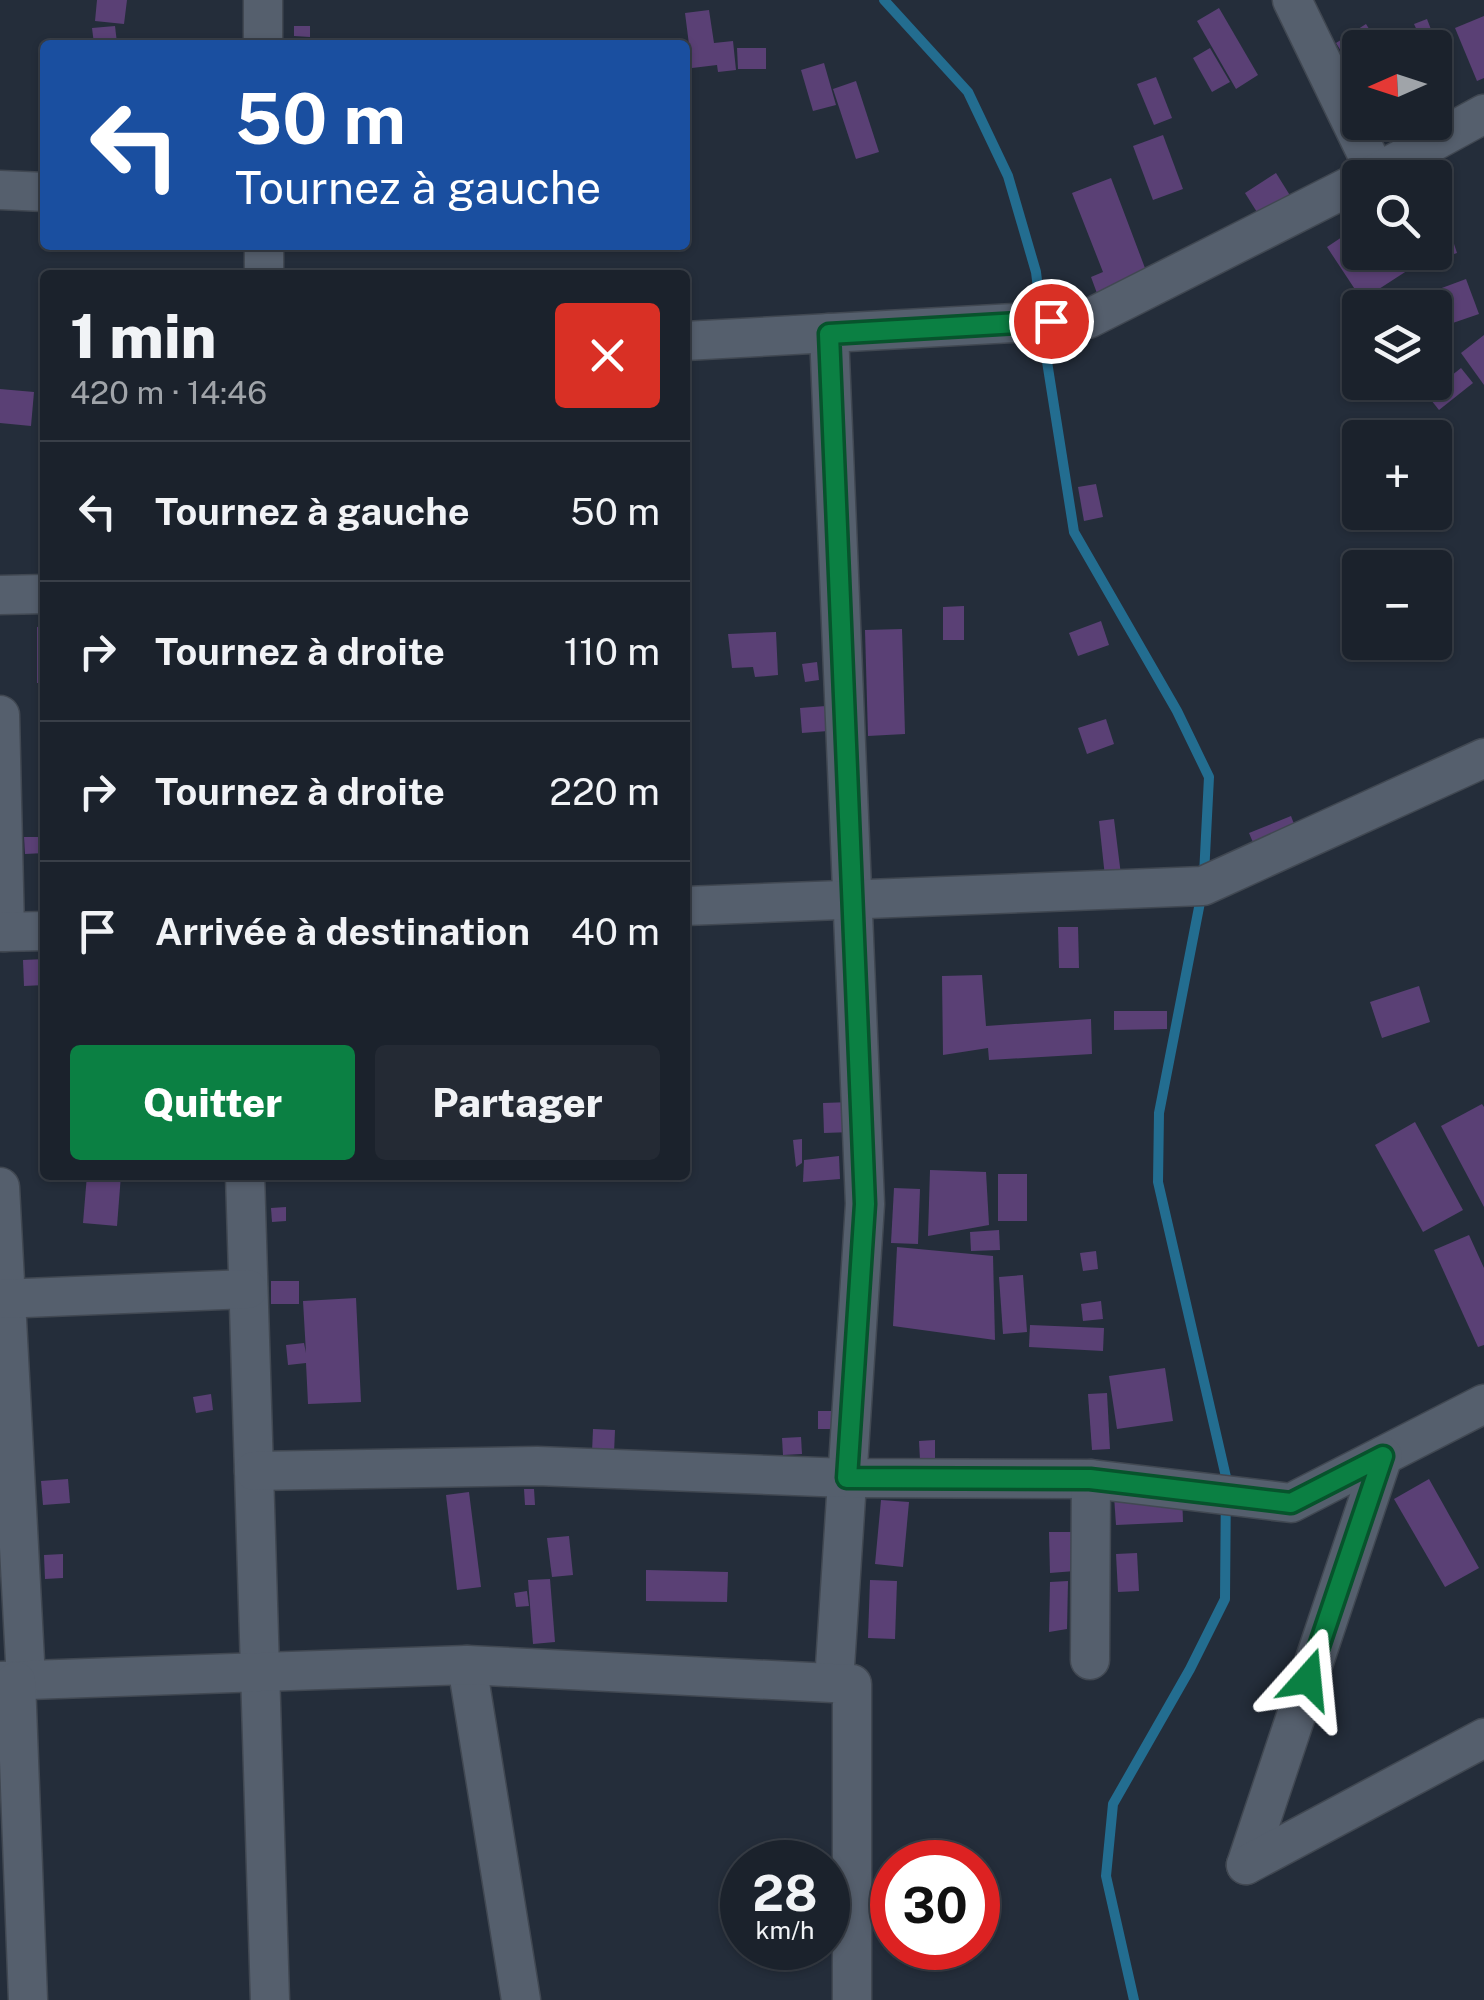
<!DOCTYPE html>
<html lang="fr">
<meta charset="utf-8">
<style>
:root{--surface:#1b222c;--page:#242a34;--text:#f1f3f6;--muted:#a0a4a9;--line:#393f48;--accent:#0b8043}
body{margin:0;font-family:"Public Sans",sans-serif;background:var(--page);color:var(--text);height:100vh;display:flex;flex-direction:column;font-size:38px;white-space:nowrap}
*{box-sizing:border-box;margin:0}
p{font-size:32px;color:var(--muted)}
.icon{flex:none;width:55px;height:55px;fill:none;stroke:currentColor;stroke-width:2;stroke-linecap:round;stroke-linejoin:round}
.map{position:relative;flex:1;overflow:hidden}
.panel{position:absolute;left:40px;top:270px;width:650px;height:910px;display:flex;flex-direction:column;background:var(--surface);border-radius:10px;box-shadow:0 2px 8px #0004,0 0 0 2px var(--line)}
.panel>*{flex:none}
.hud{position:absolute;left:40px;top:40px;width:650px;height:210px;border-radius:10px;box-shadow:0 2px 8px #0004,0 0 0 2px var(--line);background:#1a4fa0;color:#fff;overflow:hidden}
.needle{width:65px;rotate:267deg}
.controls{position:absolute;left:1342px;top:30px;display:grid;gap:20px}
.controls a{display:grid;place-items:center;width:110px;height:110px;border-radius:10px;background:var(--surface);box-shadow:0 2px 8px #0004,0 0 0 2px var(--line);font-size:50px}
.speed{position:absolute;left:720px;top:1840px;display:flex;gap:20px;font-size:50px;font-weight:700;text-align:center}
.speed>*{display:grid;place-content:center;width:130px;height:130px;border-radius:50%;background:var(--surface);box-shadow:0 2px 8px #0004,0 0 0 2px var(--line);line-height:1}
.speed small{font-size:25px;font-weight:400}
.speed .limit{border:15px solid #d22;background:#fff;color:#111}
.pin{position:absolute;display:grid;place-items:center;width:85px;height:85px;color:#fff;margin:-42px;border:5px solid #fff;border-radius:50%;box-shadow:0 2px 10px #0007}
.me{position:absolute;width:110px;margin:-55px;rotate:18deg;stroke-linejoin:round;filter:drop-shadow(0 0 8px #0008)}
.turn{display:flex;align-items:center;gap:35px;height:210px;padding:0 30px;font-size:45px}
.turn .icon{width:130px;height:130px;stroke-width:2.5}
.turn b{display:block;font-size:70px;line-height:85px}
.round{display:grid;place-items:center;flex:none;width:105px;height:105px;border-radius:10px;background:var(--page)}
.summary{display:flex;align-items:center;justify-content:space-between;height:170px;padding:0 30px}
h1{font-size:60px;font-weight:800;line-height:75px}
.action{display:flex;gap:20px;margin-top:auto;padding:20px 30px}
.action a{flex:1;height:115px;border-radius:10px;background:var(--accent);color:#fff;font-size:40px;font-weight:800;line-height:115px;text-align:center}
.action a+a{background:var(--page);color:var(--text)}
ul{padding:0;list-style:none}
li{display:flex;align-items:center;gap:30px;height:140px;padding:0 30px;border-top:2px solid var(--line)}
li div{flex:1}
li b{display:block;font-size:38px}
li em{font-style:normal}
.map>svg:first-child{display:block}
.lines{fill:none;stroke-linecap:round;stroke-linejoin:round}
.stream{stroke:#236d90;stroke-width:10}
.building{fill:#5a4075}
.street-casing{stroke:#414852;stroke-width:41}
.street{stroke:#555f6d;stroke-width:38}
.route-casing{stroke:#07532c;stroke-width:25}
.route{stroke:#0b8043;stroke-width:18}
</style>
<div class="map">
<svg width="1484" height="2000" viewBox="0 0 1484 2000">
<rect width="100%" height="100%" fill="#242d3a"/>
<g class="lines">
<g class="stream">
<polyline points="884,0 968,92 1008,176 1036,272 1041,313"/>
<polyline points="1042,330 1074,532 1177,711 1209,777 1204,875"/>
<polyline points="1134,2000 1106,1876 1113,1804 1190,1669 1225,1599 1226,1477 1158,1182 1159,1113 1202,892"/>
</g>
</g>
<g class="building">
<polygon points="97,0 127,0 124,24 95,21"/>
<polygon points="1219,8 1258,75 1236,89 1197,21"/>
<polygon points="709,10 714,43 733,41 736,70 718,72 717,65 692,68 685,13"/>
<polygon points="1484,16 1484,78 1477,81 1455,28"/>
<polygon points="1427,19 1432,32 1420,37 1414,24"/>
<polygon points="1366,24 1381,48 1360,48 1357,77 1336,43"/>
<polygon points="115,26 117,43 94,44 92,28"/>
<polygon points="294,26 310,26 310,37 294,36"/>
<polygon points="1439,37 1443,56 1435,58 1435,48 1425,48 1423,42"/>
<polygon points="737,48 766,48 766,69 738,69"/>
<polygon points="1210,48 1230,82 1212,92 1193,58"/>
<polygon points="824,63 836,105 813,111 801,70"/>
<polygon points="1156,77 1172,118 1154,125 1137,84"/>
<polygon points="856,81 879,152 856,159 833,89"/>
<polygon points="1163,135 1183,189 1153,200 1133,146"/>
<polygon points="1276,173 1291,197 1260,217 1245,193"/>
<polygon points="1111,178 1148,276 1098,296 1091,277 1103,272 1072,193"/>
<polygon points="1436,189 1457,253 1427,263 1424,252 1435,252"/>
<polygon points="1360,225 1360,252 1384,252 1388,259 1398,252 1413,252 1419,263 1362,300 1327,247"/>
<polygon points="1466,279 1479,314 1444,326 1431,292"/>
<polygon points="1484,335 1484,385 1461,353"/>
<polygon points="1461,368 1473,383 1439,410 1427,395"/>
<polygon points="0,389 34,392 31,426 0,423"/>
<polygon points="1096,484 1103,517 1084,521 1078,487"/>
<polygon points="964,606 964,640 943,640 943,607"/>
<polygon points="1101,621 1109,645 1078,656 1069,633"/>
<polygon points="45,626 45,683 37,683 37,627"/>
<polygon points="902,629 905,734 868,736 865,630"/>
<polygon points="776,632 778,675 755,677 753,667 732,668 728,634"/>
<polygon points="817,662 819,680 805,682 802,664"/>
<polygon points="826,706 828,731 802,733 800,708"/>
<polygon points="1106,719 1114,744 1087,754 1078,728"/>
<polygon points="1291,816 1299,837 1258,854 1249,833"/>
<polygon points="1114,819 1121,875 1105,877 1099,821"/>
<polygon points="24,837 45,837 45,853 25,854"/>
<polygon points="1058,927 1078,927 1079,968 1059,968"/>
<polygon points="45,959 45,985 24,986 23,960"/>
<polygon points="982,975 986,1026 1091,1019 1092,1054 989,1060 988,1048 943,1055 942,976"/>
<polygon points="1419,986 1430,1022 1382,1038 1370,1002"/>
<polygon points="1114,1011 1167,1011 1167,1029 1114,1030"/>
<polygon points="851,1102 852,1132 824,1133 823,1103"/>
<polygon points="1482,1104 1484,1107 1484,1207 1441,1126"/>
<polygon points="1415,1122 1463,1210 1423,1232 1375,1145"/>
<polygon points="802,1139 802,1163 796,1167 793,1140"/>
<polygon points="839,1156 840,1179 803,1182 804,1160"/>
<polygon points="930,1170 986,1172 989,1225 928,1236"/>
<rect x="998" y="1174" width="29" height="47"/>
<polygon points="87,1175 121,1175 117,1226 83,1223"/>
<polygon points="894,1188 920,1189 918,1244 891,1243"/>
<polygon points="286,1207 286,1221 272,1222 271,1208"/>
<polygon points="999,1230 1000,1250 971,1251 970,1232"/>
<polygon points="1469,1235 1484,1268 1484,1345 1478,1347 1434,1250"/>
<polygon points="897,1247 993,1256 995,1340 893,1326"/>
<polygon points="1096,1251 1098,1269 1083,1271 1080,1253"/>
<polygon points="1023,1275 1027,1332 1003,1334 999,1277"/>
<rect x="271" y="1281" width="28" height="23"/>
<polygon points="356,1298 361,1402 308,1404 306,1363 288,1365 286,1345 304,1343 306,1353 303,1301"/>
<polygon points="1101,1301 1103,1319 1083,1321 1081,1304"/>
<polygon points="1030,1325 1104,1328 1103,1351 1029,1347"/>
<polygon points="1165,1368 1173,1421 1117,1429 1109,1376"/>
<polygon points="1107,1393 1110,1449 1092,1450 1088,1394"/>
<polygon points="211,1394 213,1410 196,1413 193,1397"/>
<rect x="818" y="1411" width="18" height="18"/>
<polygon points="593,1429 615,1430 614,1453 592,1452"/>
<polygon points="801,1437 802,1454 783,1455 782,1438"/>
<polygon points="935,1440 935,1460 920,1460 919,1441"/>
<polygon points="68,1479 70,1503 43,1505 41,1481"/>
<polygon points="1429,1479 1479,1568 1445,1587 1394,1499"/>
<polygon points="524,1489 534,1489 535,1505 525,1505"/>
<polygon points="469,1492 481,1587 457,1590 446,1495"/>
<polygon points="1182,1493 1183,1522 1116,1525 1114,1496"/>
<polygon points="881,1500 909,1502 903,1567 875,1564"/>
<polygon points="1049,1532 1075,1532 1075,1571 1050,1573"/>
<polygon points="569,1536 573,1575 552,1577 547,1538"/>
<polygon points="1137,1553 1139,1591 1118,1592 1116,1554"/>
<polygon points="63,1554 63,1578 45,1579 44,1555"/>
<polygon points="646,1570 728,1572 727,1602 646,1601"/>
<polygon points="550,1579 555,1642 533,1644 528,1580"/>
<polygon points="870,1580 897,1581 895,1639 868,1638"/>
<polygon points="1068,1581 1067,1629 1049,1632 1050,1582"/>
<polygon points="527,1591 529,1606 516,1607 514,1593"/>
</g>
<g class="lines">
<defs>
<g id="street">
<polyline points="263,0 263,45"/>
<polyline points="1292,0 1376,173"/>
<polyline points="1367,178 1484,114"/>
<polyline points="0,190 45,192"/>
<polyline points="264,245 264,275"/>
<polyline points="829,333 865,1204 834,1682"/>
<polyline points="685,341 1088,319 1360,181"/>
<polyline points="0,595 45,594"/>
<polyline points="0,715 5,932"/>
<polyline points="685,906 1203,886 1484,758"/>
<polyline points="0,932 45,931"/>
<polyline points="245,1175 270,2000"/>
<polyline points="0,1187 26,1680"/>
<polyline points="0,1299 248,1289"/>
<polyline points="254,1471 537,1466 847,1478 1091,1479 1291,1503 1484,1404"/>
<polyline points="1090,1660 1091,1479"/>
<polyline points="467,1665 521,2000"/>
<polyline points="0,1681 467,1665 852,1684 852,2000"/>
<polyline points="16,1681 28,2000"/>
<polyline points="1246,1865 1383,1456"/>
<polyline points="1246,1865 1484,1738"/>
</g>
</defs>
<use href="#street" class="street-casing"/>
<use href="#street" class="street"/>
</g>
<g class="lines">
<defs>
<polyline id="route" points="1051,321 829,334 865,1204 847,1478 1090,1479 1291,1503 1383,1456 1308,1679"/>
</defs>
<use href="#route" class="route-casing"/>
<use href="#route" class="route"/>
</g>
</svg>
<div class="controls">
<a><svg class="needle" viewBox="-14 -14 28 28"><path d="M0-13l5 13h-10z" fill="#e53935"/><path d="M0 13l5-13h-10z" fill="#a0a4a9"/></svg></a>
<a><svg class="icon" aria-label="search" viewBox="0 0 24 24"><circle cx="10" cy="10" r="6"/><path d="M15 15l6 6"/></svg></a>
<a><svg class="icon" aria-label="layers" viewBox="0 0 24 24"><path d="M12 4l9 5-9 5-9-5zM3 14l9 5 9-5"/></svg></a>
<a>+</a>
<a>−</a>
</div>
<div class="speed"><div>28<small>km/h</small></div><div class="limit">30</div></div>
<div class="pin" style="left:1051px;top:321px;background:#d93025"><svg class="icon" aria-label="arrive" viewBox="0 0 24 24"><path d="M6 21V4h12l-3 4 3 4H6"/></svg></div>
<svg class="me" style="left:1308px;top:1679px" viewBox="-20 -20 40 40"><path d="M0-17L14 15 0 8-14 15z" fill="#0b8043" stroke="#fff" stroke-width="4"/></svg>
<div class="hud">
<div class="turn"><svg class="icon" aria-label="left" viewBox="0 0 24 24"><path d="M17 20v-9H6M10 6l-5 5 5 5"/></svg><div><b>50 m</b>Tournez à gauche</div></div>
</div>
<section class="panel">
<div class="summary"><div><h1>1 min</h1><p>420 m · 14:46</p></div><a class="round" style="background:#d93025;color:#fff"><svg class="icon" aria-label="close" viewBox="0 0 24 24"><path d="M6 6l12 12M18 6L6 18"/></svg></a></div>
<ul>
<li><svg class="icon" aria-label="left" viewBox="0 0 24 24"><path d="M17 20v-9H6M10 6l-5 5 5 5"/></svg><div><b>Tournez à gauche</b></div><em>50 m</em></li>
<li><svg class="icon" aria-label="right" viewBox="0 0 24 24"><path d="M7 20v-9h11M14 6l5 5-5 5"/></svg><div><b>Tournez à droite</b></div><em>110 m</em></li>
<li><svg class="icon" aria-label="right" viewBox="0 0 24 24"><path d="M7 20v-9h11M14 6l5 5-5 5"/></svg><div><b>Tournez à droite</b></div><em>220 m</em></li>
<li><svg class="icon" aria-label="arrive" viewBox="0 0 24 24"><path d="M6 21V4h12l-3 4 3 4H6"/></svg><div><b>Arrivée à destination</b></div><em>40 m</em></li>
</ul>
<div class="action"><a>Quitter</a><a>Partager</a></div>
</section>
</div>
